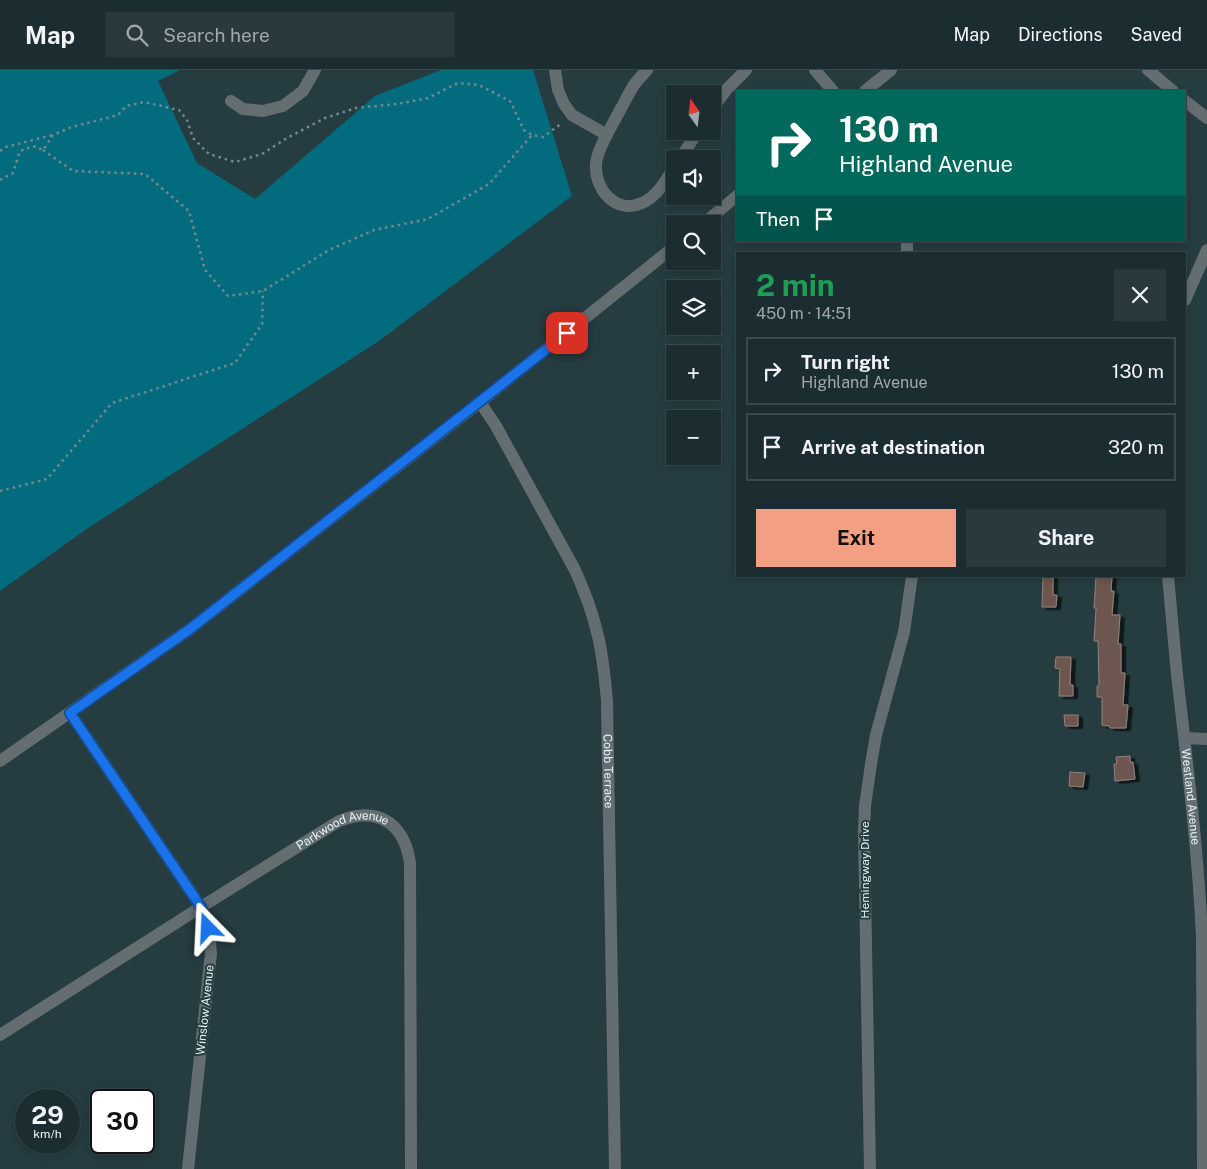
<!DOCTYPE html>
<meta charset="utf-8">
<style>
:root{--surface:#1c2d31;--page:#29393d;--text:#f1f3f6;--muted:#a0a8ab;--line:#3a494d;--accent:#f39f83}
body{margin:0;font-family:"Public Sans",sans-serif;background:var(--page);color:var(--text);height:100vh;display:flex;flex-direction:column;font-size:19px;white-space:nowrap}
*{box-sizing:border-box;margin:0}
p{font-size:16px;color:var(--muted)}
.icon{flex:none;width:28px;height:28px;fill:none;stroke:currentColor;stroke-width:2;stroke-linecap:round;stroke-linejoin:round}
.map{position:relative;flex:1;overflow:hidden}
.side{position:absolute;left:736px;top:182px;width:450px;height:325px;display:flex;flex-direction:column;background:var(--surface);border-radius:0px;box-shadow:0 2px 8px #0003,0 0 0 1px var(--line)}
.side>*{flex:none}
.hud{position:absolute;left:736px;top:20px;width:450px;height:152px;border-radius:0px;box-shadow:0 2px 8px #0003,0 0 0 1px var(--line);background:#00695c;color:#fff;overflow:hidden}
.needle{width:32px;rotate:346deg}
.fabs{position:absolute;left:666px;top:15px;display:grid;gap:10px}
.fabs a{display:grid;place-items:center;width:55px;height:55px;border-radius:0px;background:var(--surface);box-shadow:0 2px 8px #0003,0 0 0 1px var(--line);font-size:25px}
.speed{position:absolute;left:15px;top:1019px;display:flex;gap:10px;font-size:25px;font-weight:700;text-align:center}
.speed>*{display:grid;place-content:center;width:65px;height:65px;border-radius:50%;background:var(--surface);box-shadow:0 2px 8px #0003,0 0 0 1px var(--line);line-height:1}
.speed small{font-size:12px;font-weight:400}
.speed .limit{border:2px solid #111;border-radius:8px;background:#fff;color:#111}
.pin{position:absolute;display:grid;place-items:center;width:42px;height:42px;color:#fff;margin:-21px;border-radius:10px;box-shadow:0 2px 8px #0006}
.me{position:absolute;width:55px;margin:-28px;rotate:339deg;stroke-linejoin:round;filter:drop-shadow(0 0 4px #0008)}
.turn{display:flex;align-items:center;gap:18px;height:105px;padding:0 20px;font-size:22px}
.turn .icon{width:65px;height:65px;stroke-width:2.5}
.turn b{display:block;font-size:35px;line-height:42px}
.then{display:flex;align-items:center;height:48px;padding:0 20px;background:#0003;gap:10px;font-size:19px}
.round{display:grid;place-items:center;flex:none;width:52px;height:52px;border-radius:0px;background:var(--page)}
.head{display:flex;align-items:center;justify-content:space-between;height:85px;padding:0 20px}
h1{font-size:30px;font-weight:700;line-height:38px;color:#1e9e55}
.button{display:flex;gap:10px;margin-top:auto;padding:10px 20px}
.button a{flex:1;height:58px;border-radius:0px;background:var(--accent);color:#111;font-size:20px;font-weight:700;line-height:58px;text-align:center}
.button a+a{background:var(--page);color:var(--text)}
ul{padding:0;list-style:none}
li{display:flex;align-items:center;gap:15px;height:68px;margin:0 10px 8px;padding:0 10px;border:2px solid var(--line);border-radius:0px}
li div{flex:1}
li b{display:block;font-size:19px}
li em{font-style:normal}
header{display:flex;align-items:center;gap:30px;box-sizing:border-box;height:70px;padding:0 25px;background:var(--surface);border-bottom:1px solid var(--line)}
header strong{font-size:24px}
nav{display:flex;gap:28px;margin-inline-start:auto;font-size:18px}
.search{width:350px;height:45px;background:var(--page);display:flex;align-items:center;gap:12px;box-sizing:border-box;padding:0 18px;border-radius:0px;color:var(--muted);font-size:19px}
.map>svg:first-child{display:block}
.green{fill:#026c7e}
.building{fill:#6c5750;stroke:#978079;filter:url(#shadow)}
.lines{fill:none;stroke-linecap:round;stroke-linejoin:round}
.path{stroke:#76898d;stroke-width:2.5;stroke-dasharray:2.5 4;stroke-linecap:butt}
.minor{stroke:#646e71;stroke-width:12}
.route-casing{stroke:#114b97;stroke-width:12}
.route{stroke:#1a73e8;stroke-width:9}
.labels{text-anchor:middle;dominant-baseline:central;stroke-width:4;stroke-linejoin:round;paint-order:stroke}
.street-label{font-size:12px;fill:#e4f2f5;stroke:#253c41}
</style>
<header>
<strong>Map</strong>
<div class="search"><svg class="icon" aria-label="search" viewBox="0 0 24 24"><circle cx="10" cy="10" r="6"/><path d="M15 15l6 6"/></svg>Search here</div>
<nav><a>Map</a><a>Directions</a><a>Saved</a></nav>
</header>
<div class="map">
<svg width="1207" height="1099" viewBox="0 0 1207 1099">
<defs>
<filter id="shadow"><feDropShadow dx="4.5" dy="2.5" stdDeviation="0" flood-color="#0009"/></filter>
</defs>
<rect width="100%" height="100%" fill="#253c41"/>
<polygon class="green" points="0,0 180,0 158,11 197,93 255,129 375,26 441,0 533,0 572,126 379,271 88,458 0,521"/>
<g class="building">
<polygon points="1043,506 1053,506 1053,525 1057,525 1056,537 1042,537"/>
<polygon points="1096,506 1112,506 1111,521 1114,521 1112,545 1120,545 1118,574 1121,574 1121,603 1125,603 1123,635 1128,635 1126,658 1110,658 1109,656 1102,655 1102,627 1097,627 1097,616 1099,616 1098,571 1094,571 1096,538 1094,538"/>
<polygon points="1056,587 1071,587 1070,615 1073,615 1073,626 1059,626 1060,599 1055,598"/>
<polygon points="1064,645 1078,645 1078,656 1065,656"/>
<polygon points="1130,686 1130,692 1133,692 1135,709 1115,711 1114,694 1117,694 1116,687"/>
<polygon points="1070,702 1085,703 1083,717 1069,716"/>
</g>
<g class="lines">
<g class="path">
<polyline points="43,80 73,101 145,104 189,141 205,200 228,226 263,221 329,180 374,160 428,149 489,114 532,65"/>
<polyline points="0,81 6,77 53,65"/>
<polyline points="0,110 13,103 20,81 33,76 43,80 53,65 72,57 118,45 126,36 144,32 179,40 187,50 193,68 209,84 235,92 262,84 287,68 325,48 356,38 397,34 428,28 458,13 479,15 510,31 524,60 532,65 543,67 562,53"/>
<polyline points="0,421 47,409 112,333 235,293 262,254 263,221"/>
</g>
<g class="minor">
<polyline points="555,0 558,20 564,34 572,45 607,65"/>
<path d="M 647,0 C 643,5 638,9 634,15 C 629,23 624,33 619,42 C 612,56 597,79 596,94 C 594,119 616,145 642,133 C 658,126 666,110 675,96"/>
<polyline points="815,0 833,21"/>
<polyline points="1148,0 1173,21"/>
<polyline points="865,21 891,0"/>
<polyline points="231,31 243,39 263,41 283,36 303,21 315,0"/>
<polyline points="1185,31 1207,48"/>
<polyline points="712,39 727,19 746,0"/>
<polyline points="680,89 698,61"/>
<polyline points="703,154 738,125"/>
<polyline points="907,171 907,184"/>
<polyline points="1185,230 1207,180"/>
<path id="s1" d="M 480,332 L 496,356 L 575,500 C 584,520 592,541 597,562 C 603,585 605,608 607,631 L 615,1099"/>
<path id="s2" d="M 1168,506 C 1171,539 1174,572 1177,605 C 1187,692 1198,780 1202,867 L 1203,1099"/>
<path d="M 70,643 L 201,837 C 206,852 210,866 211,883 L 188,1099"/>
<polyline points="1185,668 1207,669"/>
<polyline points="0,691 190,559 480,332 675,176"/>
<path id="s3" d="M 0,965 L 201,837 L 339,751 C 377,736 404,752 410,793 L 411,1099"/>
<polyline points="870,1099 864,761 865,736 871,694 876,665 904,562 912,506"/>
</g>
</g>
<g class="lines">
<defs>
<polyline id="route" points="208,858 201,837 70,643 190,559 567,263"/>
</defs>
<use href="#route" class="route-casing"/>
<use href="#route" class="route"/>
</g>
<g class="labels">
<g class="street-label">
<text stroke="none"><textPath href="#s1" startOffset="399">Cobb Terrace</textPath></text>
<text stroke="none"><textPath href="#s2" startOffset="222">Westland Avenue</textPath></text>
<text stroke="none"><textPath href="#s3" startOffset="402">Parkwood Avenue</textPath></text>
<text transform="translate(865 800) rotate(-90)">Hemingway Drive</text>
<text transform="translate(205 940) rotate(-84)">Winslow Avenue</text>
</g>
</g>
</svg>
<div class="fabs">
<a><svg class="needle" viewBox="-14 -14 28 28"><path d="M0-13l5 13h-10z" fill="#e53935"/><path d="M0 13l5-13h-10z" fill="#a0a8ab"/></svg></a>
<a><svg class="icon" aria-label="sound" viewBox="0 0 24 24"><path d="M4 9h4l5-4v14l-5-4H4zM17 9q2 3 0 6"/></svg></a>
<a><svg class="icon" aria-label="search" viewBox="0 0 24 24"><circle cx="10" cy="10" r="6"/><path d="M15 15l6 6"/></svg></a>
<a><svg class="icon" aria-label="layers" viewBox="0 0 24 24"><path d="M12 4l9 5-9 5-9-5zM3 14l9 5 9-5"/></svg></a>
<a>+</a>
<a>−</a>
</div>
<div class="speed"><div>29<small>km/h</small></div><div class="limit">30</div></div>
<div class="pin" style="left:567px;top:263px;background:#d93025"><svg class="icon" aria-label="arrive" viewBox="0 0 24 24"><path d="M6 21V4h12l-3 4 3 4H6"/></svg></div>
<svg class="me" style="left:208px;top:858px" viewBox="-20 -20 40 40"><path d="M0-17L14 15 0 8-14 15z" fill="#1a73e8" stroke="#fff" stroke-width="4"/></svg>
<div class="hud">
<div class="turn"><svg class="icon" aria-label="right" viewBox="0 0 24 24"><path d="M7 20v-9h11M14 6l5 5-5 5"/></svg><div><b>130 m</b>Highland Avenue</div></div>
<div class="then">Then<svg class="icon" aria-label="arrive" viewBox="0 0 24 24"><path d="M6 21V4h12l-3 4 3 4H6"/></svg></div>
</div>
<section class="side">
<div class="head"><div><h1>2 min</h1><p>450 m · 14:51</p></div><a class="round"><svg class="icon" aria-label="close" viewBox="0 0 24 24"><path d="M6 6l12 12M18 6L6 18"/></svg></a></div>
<ul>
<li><svg class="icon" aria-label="right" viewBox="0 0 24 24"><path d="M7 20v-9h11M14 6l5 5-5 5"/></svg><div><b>Turn right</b><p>Highland Avenue</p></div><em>130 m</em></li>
<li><svg class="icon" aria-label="arrive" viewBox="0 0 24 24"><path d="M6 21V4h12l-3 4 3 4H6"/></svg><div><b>Arrive at destination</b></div><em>320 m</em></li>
</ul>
<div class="button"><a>Exit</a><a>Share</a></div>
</section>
</div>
